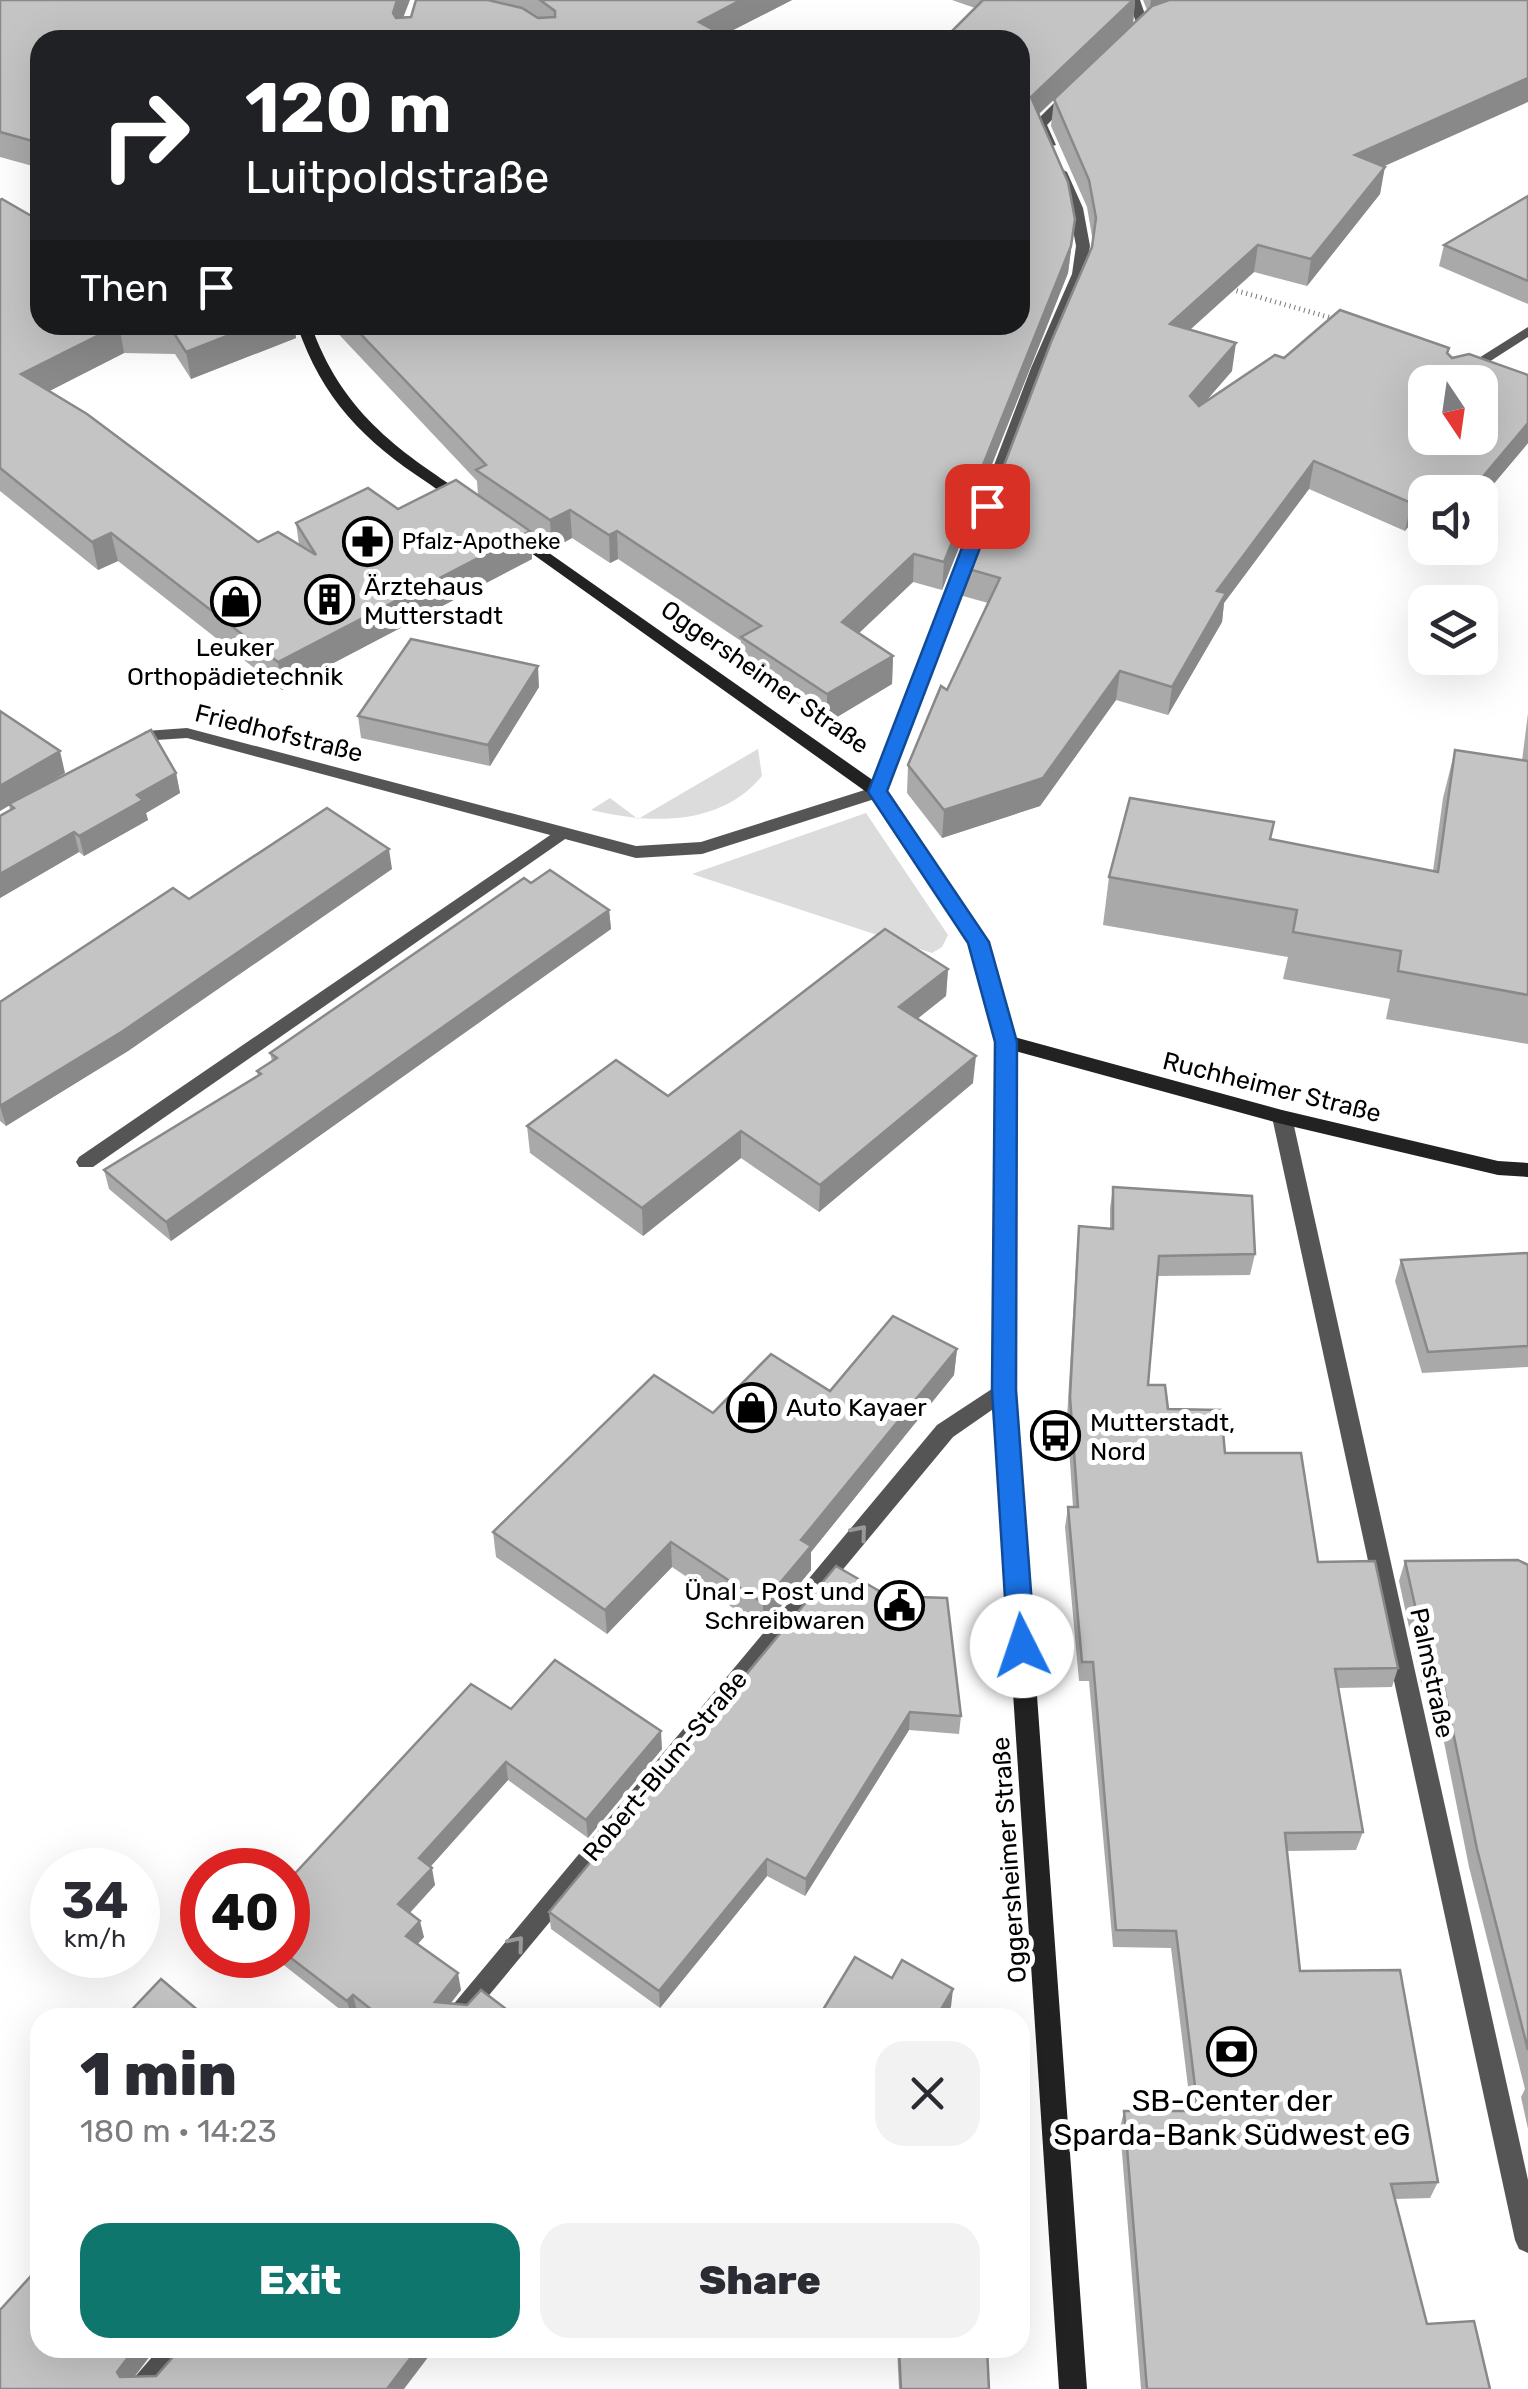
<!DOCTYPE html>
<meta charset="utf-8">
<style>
:root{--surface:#fff;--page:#f2f2f3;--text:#2b2b33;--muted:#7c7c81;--accent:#0f766e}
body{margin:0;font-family:Rubik,sans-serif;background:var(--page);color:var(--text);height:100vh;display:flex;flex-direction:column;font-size:38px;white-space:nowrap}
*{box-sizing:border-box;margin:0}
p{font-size:32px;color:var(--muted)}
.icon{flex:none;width:55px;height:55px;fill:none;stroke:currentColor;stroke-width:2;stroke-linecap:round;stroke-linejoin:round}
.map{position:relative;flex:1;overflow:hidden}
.panel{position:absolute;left:30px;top:2008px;width:1000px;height:350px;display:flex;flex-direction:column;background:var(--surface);border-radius:30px;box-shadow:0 10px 40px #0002}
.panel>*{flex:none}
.hud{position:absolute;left:30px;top:30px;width:1000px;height:305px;border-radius:30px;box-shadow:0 10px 40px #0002;background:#202124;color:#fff;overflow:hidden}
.needle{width:65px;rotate:167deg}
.tools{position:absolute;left:1408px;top:365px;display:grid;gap:20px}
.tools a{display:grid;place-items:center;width:90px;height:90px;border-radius:20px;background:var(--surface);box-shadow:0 10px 40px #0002;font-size:50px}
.speed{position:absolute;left:30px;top:1848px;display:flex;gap:20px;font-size:50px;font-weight:700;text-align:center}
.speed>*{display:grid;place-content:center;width:130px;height:130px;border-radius:50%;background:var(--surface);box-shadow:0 10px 40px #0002;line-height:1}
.speed small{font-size:25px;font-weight:400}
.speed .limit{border:15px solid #d22;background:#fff;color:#111}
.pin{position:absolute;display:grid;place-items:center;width:85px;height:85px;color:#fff;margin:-42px;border-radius:20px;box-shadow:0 5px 15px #0006}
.me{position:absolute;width:110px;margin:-55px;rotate:356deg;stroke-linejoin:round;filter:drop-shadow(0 0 8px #0008)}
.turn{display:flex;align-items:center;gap:35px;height:210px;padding:0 50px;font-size:45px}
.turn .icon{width:130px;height:130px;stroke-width:2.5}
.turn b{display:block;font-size:70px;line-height:85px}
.then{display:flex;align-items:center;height:95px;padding:0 50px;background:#0003;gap:20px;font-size:38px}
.round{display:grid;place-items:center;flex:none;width:105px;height:105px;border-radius:30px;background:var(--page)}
.summary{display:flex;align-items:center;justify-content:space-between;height:170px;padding:0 50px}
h1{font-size:60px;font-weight:800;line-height:75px}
.cta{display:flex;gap:20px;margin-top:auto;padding:20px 50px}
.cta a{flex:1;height:115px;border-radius:30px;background:var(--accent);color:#fff;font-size:40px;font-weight:800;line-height:115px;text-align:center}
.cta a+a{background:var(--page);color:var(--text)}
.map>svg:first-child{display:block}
.green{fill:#dcdcdc}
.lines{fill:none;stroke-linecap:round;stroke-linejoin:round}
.path{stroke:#777;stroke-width:5;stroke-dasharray:1 4;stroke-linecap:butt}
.lane{fill:#555;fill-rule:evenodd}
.street{fill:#555;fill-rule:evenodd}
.secondary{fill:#222;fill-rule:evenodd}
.wall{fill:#a9a9a9}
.shaded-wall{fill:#898989}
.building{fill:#c4c4c4;stroke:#898989;stroke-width:2.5;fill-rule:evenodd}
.oneway{stroke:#999}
.route{fill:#1a73e8;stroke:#114b97;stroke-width:2.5}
.labels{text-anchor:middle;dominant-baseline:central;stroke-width:10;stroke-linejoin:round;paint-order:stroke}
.far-poi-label{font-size:22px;fill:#000;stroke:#fff;text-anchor:start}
.poi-label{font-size:25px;fill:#000;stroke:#fff;text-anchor:start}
.street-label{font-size:25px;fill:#000;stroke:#fff}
.near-poi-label{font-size:30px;fill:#000;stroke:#fff}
</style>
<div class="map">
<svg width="1528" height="2389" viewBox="0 0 1528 2389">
<rect width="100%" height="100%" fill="#fff"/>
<g class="green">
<path d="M 758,749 L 762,776 C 720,827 649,824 591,810 L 610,798 L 638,819 Z"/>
<polygon points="866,813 948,935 942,947 932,953 692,874"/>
</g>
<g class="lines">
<polyline class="path" points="1227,288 1335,319"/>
<polygon class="lane" points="562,827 571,833 568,837 93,1167 79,1167 76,1162 79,1157"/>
<g class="street">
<polygon points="1128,0 1140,0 1149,26 1132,41 1126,37 1137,25"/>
<polygon points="1066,91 1077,94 1047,125 1056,145 1044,148 1033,124"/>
<polygon points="1060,168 1067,172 1083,208 1090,246 1086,274 1045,368 884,796 702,854 636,858 187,738 156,740 132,754 123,748 146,731 187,728 636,846 701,842 871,788 1031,368 1072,274 1076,246 1069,208 1053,172"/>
<polygon points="1528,327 1528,337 1467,376 1457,376 1455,373"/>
<polygon points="1282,1110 1292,1117 1528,2180 1528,2253 1519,2249 1515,2240 1272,1117"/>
<polygon points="1004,1381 1012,1384 1015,1390 1012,1396 953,1437 470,2018 442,2018 937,1425"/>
<polygon points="160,2348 192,2348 188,2358 161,2389 129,2389 133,2379"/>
</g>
<g class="secondary">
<path d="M 297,325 L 311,325 C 341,410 395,449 468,496 L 468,502 C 454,504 440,491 428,483 C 364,441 322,399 297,325 Z"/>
<polygon points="512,527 884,788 987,942 1014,1037 1282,1110 1498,1161 1528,1163 1528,1177 1498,1175 1282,1124 1015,1051 1015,1390 1087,2389 1059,2389 993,1390 996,1042 969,943 872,796 506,535 504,532"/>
</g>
</g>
<g class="wall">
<polygon points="0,0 403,17 411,17 416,0 792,0 723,35 732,40 40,40 40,168 0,157"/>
<polygon points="952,0 1135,0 1133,24 1147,10 1143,0 1528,0 1384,166 1380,194 1307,286 1254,272 1190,330 1232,371 1204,403 1284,358 1448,354 1528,443 1480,500 1480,492 1425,492 1425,512 1421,510 1405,531 1309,489 1224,603 1222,622 1168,715 1116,700 1040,806 942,838 907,793 908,765 947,690 988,603 963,596 965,568 1092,247 1093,242 1087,207 1051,126 1054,100 1039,114 1075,219 1068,273 942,590 913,582 859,633 893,656 892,684 827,723 741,665 741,641 618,559 610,563 572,538 552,549 531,534 532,559 282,690 118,561 98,570 0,491 0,200 40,325 294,325 296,338 191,379 175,354 124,353 49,391 258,542 299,545 296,523 398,509 478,495 477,481 330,325 316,330 313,325 1020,325 975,8"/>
<polygon points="1528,196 1528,304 1439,266 1444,245"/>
<polygon points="539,687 490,766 361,738 358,716"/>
<polygon points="0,711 65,773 34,791 176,773 180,793 146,813 148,820 84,856 79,852 0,898 0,816 10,810 9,805 0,811"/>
<polygon points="1528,713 1528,1044 1386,1019 1390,999 1283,979 1288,957 1103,925 1109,877 1271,839 1433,871 1443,798 1455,750 1522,761"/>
<polygon points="392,869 128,1051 6,1126 0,1121 0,1002 189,899"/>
<polygon points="531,883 609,910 611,929 171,1241 109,1189 104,1170 258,1076 257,1071 272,1061 270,1053"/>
<polygon points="948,969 946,996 917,1019 973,1083 819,1212 741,1158 643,1236 530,1153 527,1126 668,1096"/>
<polygon points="1113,1187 1255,1254 1250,1275 1157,1276 1148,1385 1168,1409 1225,1453 1318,1562 1398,1668 1392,1687 1338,1688 1363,1832 1356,1850 1287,1851 1300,1971 1438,2182 1430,2198 1395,2199 1427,2324 1490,2389 1141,2389 1120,2128 1124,2111 1191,2111 1171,1948 1113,1947 1089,1681 1079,1681 1065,1527 1068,1507 1073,1507 1067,1418 1077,1247 1079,1226 1110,1229 1110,1208"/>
<polygon points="1528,1253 1528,1367 1422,1373 1395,1281 1401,1260"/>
<polygon points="957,1349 954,1375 811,1552 811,1570 763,1628 672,1567 607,1634 496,1557 493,1532 713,1413 830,1391"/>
<polygon points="1405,1561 1528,1565 1528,2129 1521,2097 1525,2089 1469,1867 1433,1687 1422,1687 1399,1581"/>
<polygon points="836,1566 961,1716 959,1734 909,1730 805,1896 767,1876 660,2008 551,1929 549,1912"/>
<polygon points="511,1709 662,1749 588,1838 508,1780 430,1867 435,1885 410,1913 424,1937 418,1944 461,1990 450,2004 518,2018 365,2018 357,2012 351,2018 271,1955 288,1955"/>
<polygon points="897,2348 987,2348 989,2389 899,2389"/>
</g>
<g class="shaded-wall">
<polygon points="397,0 410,0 395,39 393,13"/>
<polygon points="741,0 792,0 714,40 699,22"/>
<polygon points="1133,0 1135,0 1133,24 1029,123 1031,97"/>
<polygon points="1151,0 1195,0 1149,15"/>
<polygon points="1528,78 1528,102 1351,181 1355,155"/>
<polygon points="1385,167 1380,194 1307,286 1311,259"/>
<polygon points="1075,219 1068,273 942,590 944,562"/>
<polygon points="1258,245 1254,272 1166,351 1170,324"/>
<polygon points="119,325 124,353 28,402 21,374"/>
<polygon points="255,325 294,325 296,338 191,379 186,352"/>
<polygon points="315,325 330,325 316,330"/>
<polygon points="1236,343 1232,371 1186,424 1190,396"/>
<polygon points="1528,423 1528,443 1480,500 1480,492 1470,492"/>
<polygon points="1314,461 1309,489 1224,603 1222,622 1168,715 1172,687 1217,591"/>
<polygon points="1427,482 1421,510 1405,531 1411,503"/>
<polygon points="570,510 572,538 552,549 550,520"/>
<polygon points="530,531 532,559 282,690 278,662"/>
<polygon points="617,531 618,559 610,563 609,535"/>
<polygon points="111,533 118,561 98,570 92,542"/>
<polygon points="914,554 913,582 841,650 842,622"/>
<polygon points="893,656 892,684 827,723 827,694"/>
<polygon points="538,666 539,687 490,766 488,745"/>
<polygon points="1120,671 1116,700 1040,806 942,838 944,810"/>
<polygon points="60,751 65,773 0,811 0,786"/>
<polygon points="176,773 180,793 146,813 148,820 84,856 79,836 137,795"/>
<polygon points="74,832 79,852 0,898 0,874"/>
<polygon points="389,849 392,869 128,1051 6,1126 0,1106"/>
<polygon points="609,910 611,929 171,1241 166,1222"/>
<polygon points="948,969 946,996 897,1035 899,1007"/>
<polygon points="976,1056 973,1083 819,1212 820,1185"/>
<polygon points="741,1131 741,1158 643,1236 642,1208"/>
<polygon points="957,1349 954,1375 811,1552 811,1570 763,1628 763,1603 801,1540"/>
<polygon points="671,1542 672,1567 607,1634 605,1610"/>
<polygon points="910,1712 909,1730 805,1896 806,1879"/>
<polygon points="661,1731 662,1749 588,1838 586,1820"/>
<polygon points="506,1762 508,1780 423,1875 419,1858"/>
<polygon points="767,1859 767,1876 660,2008 659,1991"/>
<polygon points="432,1868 435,1885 402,1921 398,1904"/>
<polygon points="420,1921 424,1937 410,1952 406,1936"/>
<polygon points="458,1973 461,1990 439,2018 435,2002"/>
<polygon points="953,1989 951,2007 944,2018 936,2018"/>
<polygon points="353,1995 357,2012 352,2018 347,2001"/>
<polygon points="135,2348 156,2348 126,2388 117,2372"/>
<polygon points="418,2348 431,2348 432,2352 404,2389 387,2389"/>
</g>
<g class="building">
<polygon points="0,0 397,0 393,13 396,18 411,17 416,0 488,0 522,8 538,18 555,17 555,11 540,0 741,0 699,22 732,40 312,40 307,34 305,40 40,40 40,143 0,132"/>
<polygon points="983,0 1133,0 1031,97 1068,182 1075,219 1071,246 944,562 914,554 842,622 893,656 827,694 741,637 761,626 617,531 609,535 570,510 550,520 476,470 486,465 352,325 1020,325 1020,40 943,40"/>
<path d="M 1169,0 L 1528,0 L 1528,78 L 1355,155 L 1385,167 L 1311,259 L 1258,245 L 1170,324 L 1236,343 L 1190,396 L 1199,406 L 1275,355 L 1284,358 L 1340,310 L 1449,348 L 1447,353 L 1452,358 L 1469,354 L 1528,375 L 1528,423 L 1470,492 L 1457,492 L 1427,482 L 1411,503 L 1314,461 L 1217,591 L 1226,593 L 1172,687 L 1120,671 L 1043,778 L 944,810 L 908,765 L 941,686 L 947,690 L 1000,578 L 965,568 L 1051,342 L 1092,247 L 1096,218 L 1089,180 L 1054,99 L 1152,6 ZM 1425,382 L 1480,382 L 1480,438 L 1425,438 Z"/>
<polygon points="1528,196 1528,281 1444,245"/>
<polygon points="2,199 40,221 40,325 255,325 186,352 170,327 119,325 21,374 87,414 258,542 278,532 316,555 296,523 368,488 398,509 456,480 530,531 278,662 111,533 92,542 0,468 0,200"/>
<polygon points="411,639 538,666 488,745 358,716"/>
<polygon points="0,711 60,751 0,786"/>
<polygon points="151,730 176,773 137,795 143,800 79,836 74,832 0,874 0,816 14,808 9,804"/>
<polygon points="1455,750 1528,761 1528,995 1398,971 1401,951 1293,932 1297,910 1109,877 1130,798 1274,822 1270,839 1438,872"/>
<polygon points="327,808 389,849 123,1031 0,1106 0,1002 173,888 189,899"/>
<polygon points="550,870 609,910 166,1222 104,1170 261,1074 257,1071 277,1058 270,1053 524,878 531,883"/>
<polygon points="885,929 948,969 899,1007 976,1056 820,1185 741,1131 642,1208 527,1126 616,1060 668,1096"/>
<polygon points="1113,1187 1252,1196 1255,1254 1159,1256 1148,1385 1165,1385 1168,1409 1221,1410 1225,1453 1301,1453 1318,1562 1375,1561 1398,1668 1335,1669 1363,1832 1285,1833 1300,1971 1400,1970 1438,2182 1391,2184 1427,2324 1474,2321 1490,2389 1147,2389 1124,2111 1198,2111 1176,1931 1116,1930 1093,1662 1082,1662 1068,1507 1078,1507 1070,1397 1079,1226 1113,1229"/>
<polygon points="1528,1253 1528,1346 1428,1352 1401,1260"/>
<polygon points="893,1316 957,1349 801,1540 811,1546 763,1603 671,1542 605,1610 493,1532 654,1375 713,1413 771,1354 830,1391"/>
<polygon points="1518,1560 1528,1565 1528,2050 1477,1849 1440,1668 1429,1668 1405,1561"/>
<polygon points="836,1566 888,1596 947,1598 961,1716 910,1712 806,1879 767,1859 659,1991 549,1912"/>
<polygon points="555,1660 661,1731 586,1820 506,1762 419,1858 432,1868 398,1904 420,1921 406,1936 458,1973 435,2002 467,2005 481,1990 518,2018 382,2018 353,1995 347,2001 287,1955 288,1881 471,1684 511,1709"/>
<polygon points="855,1957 892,1978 902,1960 953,1989 936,2018 818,2018"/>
<polygon points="161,1979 207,2018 124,2018"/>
<polygon points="40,2266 40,2348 135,2348 117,2372 120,2377 156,2376 181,2348 418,2348 387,2389 0,2389 0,2310"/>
<polygon points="899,2348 987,2348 989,2389 901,2389"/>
</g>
<defs><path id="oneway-chevron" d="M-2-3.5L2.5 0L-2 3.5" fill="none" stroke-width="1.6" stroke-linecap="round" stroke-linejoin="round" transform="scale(2.5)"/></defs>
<g class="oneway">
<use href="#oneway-chevron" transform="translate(860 1532) rotate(-50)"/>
<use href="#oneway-chevron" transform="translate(517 1943) rotate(-50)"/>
</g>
<polygon class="route" points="987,501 996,506 887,791 989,942 1017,1042 1016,1390 1035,1646 1031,1653 1012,1653 1008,1646 992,1390 995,1042 968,943 868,792 978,506"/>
<defs>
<symbol id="pharmacy-ring" viewBox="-11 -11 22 22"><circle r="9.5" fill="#fff" stroke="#000" stroke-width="1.5"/><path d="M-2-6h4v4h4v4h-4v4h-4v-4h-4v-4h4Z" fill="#000"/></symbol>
<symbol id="building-ring" viewBox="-11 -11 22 22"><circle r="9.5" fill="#fff" stroke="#000" stroke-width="1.5"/><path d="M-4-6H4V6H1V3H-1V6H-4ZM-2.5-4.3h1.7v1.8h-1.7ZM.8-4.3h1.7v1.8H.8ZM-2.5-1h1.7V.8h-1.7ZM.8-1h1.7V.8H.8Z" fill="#000"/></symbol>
<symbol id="shop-ring" viewBox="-11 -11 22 22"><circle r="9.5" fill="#fff" stroke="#000" stroke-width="1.5"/><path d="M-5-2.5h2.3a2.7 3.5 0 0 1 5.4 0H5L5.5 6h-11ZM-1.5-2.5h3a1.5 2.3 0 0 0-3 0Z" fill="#000"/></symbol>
<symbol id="bus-ring" viewBox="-11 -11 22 22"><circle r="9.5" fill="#fff" stroke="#000" stroke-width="1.5"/><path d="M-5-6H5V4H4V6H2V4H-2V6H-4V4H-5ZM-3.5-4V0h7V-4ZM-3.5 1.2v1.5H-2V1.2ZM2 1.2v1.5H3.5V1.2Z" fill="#000"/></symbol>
<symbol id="civic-ring" viewBox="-11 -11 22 22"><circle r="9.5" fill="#fff" stroke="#000" stroke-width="1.5"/><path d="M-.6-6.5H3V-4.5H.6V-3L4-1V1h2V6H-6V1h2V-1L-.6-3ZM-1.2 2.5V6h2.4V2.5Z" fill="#000"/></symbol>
<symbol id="bank-ring" viewBox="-11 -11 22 22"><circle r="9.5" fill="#fff" stroke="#000" stroke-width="1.5"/><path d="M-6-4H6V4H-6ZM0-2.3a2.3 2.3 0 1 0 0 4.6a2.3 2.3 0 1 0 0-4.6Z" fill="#000"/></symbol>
</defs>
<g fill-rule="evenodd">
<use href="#pharmacy-ring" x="340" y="514" width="55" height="55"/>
<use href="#building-ring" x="302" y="572" width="55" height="55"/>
<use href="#shop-ring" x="208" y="574" width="55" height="55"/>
<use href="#shop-ring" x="724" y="1380" width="55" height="55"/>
<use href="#bus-ring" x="1028" y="1408" width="55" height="55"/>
<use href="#civic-ring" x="872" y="1578" width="55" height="55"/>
<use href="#bank-ring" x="1204" y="2024" width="55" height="55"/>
</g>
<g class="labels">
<g class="far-poi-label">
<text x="402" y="541">Pfalz-Apotheke</text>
</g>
<g class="poi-label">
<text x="364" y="586">Ärztehaus<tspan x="364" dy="29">Mutterstadt</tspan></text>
<text x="235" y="647" text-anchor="middle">Leuker<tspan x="235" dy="29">Orthopädietechnik</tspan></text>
<text x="786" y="1407">Auto Kayaer</text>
<text x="1090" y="1422">Mutterstadt,<tspan x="1090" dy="29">Nord</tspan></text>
<text x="865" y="1591" text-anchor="end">Ünal - Post und<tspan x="865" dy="29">Schreibwaren</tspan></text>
</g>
<g class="street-label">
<text transform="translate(765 677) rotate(35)">Oggersheimer Straße</text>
<text transform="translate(279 733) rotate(14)">Friedhofstraße</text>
<text transform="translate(1272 1087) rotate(14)">Ruchheimer Straße</text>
<text transform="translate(1432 1673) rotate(78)">Palmstraße</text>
<text transform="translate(665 1766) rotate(-50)">Robert-Blum-Straße</text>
<text transform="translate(1009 1860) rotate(-94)">Oggersheimer Straße</text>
</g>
<g class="near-poi-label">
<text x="1232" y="2101">SB-Center der<tspan x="1232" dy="34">Sparda-Bank Südwest eG</tspan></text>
</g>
</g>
</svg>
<div class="tools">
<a><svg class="needle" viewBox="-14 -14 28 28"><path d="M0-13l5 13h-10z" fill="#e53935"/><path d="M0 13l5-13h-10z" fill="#7c7c81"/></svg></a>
<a><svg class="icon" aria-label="sound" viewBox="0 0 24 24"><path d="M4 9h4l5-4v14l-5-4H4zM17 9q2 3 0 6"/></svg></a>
<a><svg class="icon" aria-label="layers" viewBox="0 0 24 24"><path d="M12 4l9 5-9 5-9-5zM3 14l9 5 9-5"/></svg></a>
</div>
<div class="speed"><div>34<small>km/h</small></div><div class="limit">40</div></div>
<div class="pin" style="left:987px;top:506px;background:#d93025"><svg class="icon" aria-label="arrive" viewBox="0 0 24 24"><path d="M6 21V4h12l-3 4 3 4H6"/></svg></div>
<svg class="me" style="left:1022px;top:1646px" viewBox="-20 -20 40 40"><circle r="19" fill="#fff"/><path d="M0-13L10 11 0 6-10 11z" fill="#1a73e8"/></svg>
<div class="hud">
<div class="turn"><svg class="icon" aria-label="right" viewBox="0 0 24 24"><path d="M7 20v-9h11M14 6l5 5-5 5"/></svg><div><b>120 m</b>Luitpoldstraße</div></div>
<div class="then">Then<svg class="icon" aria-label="arrive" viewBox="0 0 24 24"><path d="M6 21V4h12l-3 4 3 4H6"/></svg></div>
</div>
<section class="panel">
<div class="summary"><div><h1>1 min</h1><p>180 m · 14:23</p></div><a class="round"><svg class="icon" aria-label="close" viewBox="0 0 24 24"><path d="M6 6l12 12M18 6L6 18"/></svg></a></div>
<div class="cta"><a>Exit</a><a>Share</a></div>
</section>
</div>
